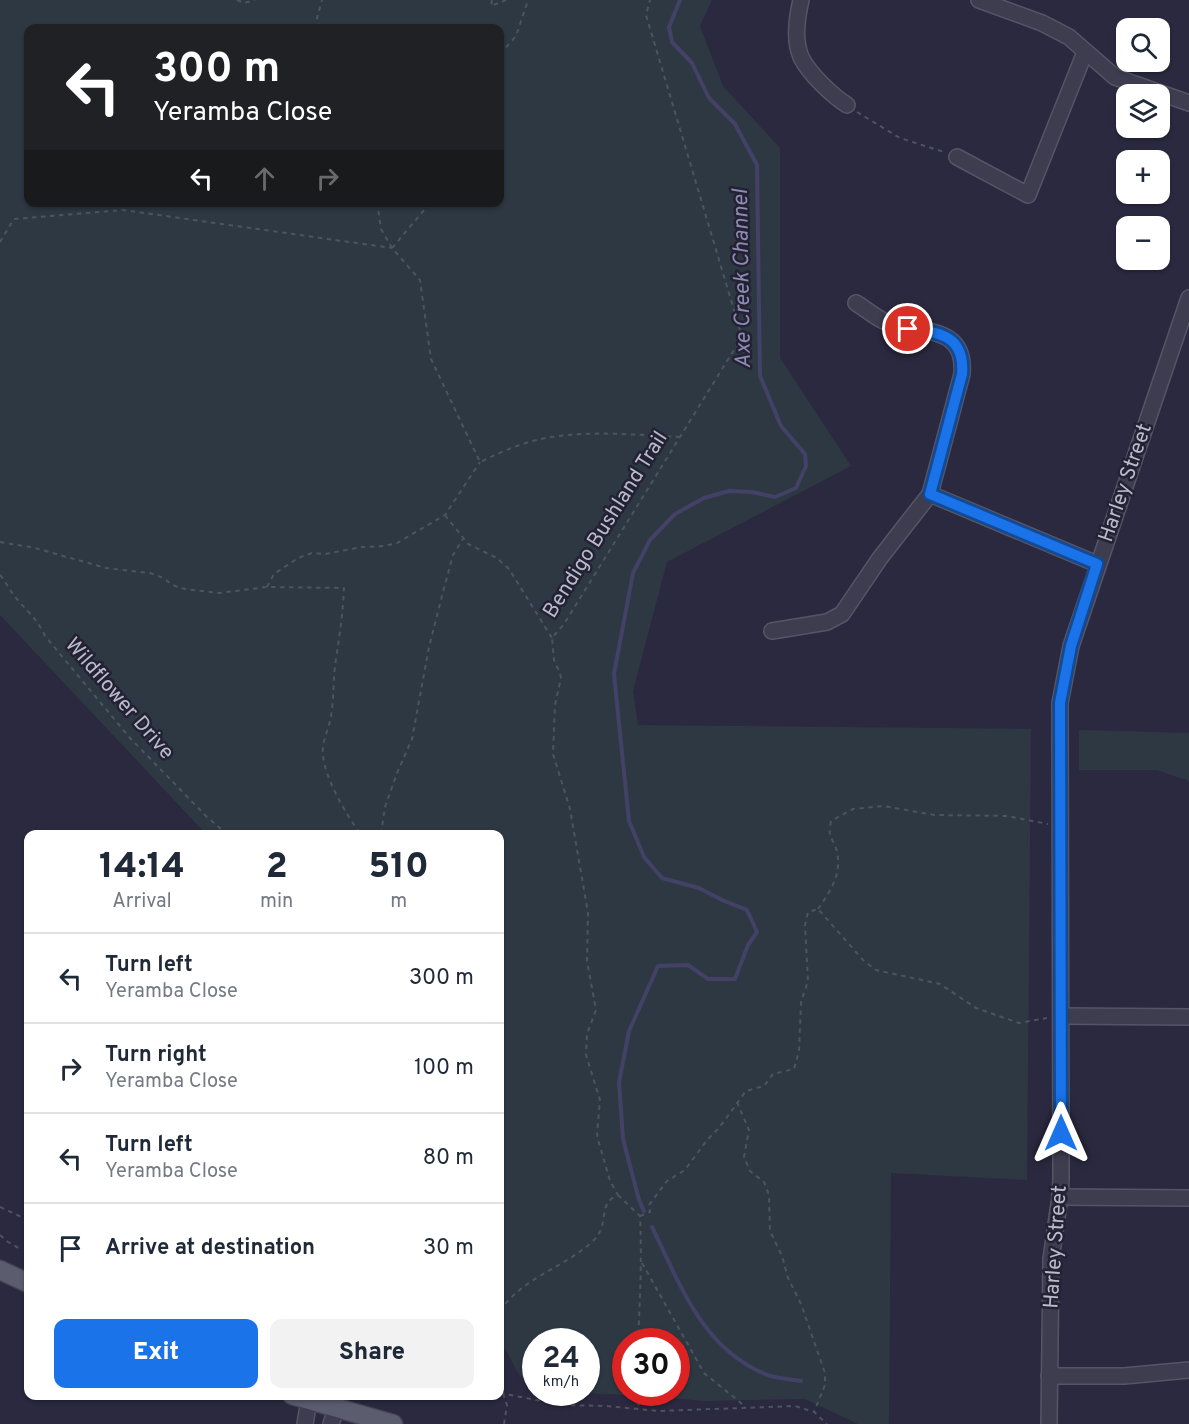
<!DOCTYPE html>
<meta charset="utf-8">
<style>
:root{--surface:#fff;--page:#f2f2f3;--text:#1f2937;--muted:#747a83;--line:#e0e1e3;--accent:#1a73e8}
body{margin:0;font-family:Overpass,sans-serif;background:var(--page);color:var(--text);height:100vh;display:flex;flex-direction:column;font-size:22px;white-space:nowrap}
*{box-sizing:border-box;margin:0}
p{font-size:20px;color:var(--muted)}
.icon{flex:none;width:33px;height:33px;fill:none;stroke:currentColor;stroke-width:2;stroke-linecap:round;stroke-linejoin:round}
.map{position:relative;flex:1;overflow:hidden}
.side{position:absolute;left:24px;top:830px;width:480px;height:570px;display:flex;flex-direction:column;background:var(--surface);border-radius:12px;box-shadow:0 2px 4px #0004}
.side>*{flex:none}
.hud{position:absolute;left:24px;top:24px;width:480px;height:183px;border-radius:12px;box-shadow:0 2px 4px #0004;background:#202124;color:#fff;overflow:hidden}
.tools{position:absolute;left:1116px;top:18px;display:grid;gap:12px}
.tools a{display:grid;place-items:center;width:54px;height:54px;border-radius:12px;background:var(--surface);box-shadow:0 2px 4px #0004;font-size:30px}
.speed{position:absolute;left:522px;top:1328px;display:flex;gap:12px;font-size:30px;font-weight:700;text-align:center}
.speed>*{display:grid;place-content:center;width:78px;height:78px;border-radius:50%;background:var(--surface);box-shadow:0 2px 4px #0004;line-height:1}
.speed small{font-size:15px;font-weight:400}
.speed .limit{border:9px solid #d22;background:#fff;color:#111}
.pin{position:absolute;display:grid;place-items:center;width:51px;height:51px;color:#fff;margin:-26px;border:3px solid #fff;border-radius:50%;box-shadow:0 2px 6px #0007}
.me{position:absolute;width:66px;margin:-33px;rotate:0deg;stroke-linejoin:round;filter:drop-shadow(0 0 4px #0008)}
.turn{display:flex;align-items:center;gap:21px;height:126px;padding:0 30px;font-size:27px}
.turn .icon{width:78px;height:78px;stroke-width:2.5}
.turn b{display:block;font-size:42px;line-height:51px}
.lanes{display:flex;align-items:center;height:57px;padding:0 30px;background:#0003;justify-content:center;gap:30px;direction:ltr}
.lanes .off{opacity:.35}
.eta{display:flex;justify-content:space-evenly;align-items:center;height:102px;text-align:center}
.eta b{font-size:36px;font-weight:800;line-height:42px}
.button{display:flex;gap:12px;margin-top:auto;padding:12px 30px}
.button a{flex:1;height:69px;border-radius:12px;background:var(--accent);color:#fff;font-size:24px;font-weight:800;line-height:69px;text-align:center}
.button a+a{background:var(--page);color:var(--text)}
ul{padding:0;list-style:none}
li{display:flex;align-items:center;gap:18px;height:90px;padding:0 30px;border-top:2px solid var(--line)}
li div{flex:1}
li b{display:block;font-size:22px}
li em{font-style:normal}
.map>svg:first-child{display:block}
.green{fill:#2e3843;fill-rule:evenodd}
.lines{fill:none;stroke-linecap:round;stroke-linejoin:round}
.stream{stroke:#434166;stroke-width:4}
.minor-casing{stroke:#565567;stroke-width:18}
.major-casing{stroke:#454455;stroke-width:21}
.path{stroke:#4b545f;stroke-width:2;stroke-dasharray:4.5 4.5;stroke-linecap:butt}
.minor{stroke:#3e3d4f;stroke-width:15}
.major{stroke:#5c5c6f;stroke-width:18}
.route-casing{stroke:#114b97;stroke-width:15}
.route{stroke:#1a73e8;stroke-width:10}
.labels{text-anchor:middle;dominant-baseline:central;stroke-width:5;stroke-linejoin:round;paint-order:stroke}
.street-label{font-size:21px;fill:#bbbaca;stroke:#232235}
.water-label{font-size:22px;font-style:italic;fill:#8d8bb2;stroke:#232235}
</style>
<div class="map">
<svg width="1189" height="1424" viewBox="0 0 1189 1424">
<rect width="100%" height="100%" fill="#2a293f"/>
<g class="green">
<path d="M 0,0 L 712,0 L 700,26 L 723,86 L 780,148 L 780,358 L 851,466 L 667,562 L 633,691 L 638,725 L 1031,729 L 1027,1180 L 891,1173 L 889,1424 L 858,1424 L 805,1399 L 705,1401 L 649,1396 L 562,1392 L 586,1392 L 586,1341 L 536,1341 L 535,1386 C 514,1379 514,1357 500,1343 L 500,834 L 206,834 L 0,615 ZM 28,28 L 500,28 L 500,202 L 28,202 ZM 626,1341 L 676,1341 L 676,1392 L 626,1392 Z"/>
<polygon points="1079,730 1189,733 1189,781 1157,770 1079,770"/>
</g>
<g class="lines">
<g class="stream">
<polyline points="644,1211 639,1200 623,1139 619,1082 629,1031 658,966 688,965 708,979 735,979 748,945 757,932 747,910 722,900 699,888 662,878 644,857 629,821 614,674 633,573 650,540 675,514 704,498 729,491 752,492 775,497 796,488 806,466 805,454 781,426 760,376 757,165 735,124 709,98 692,63 672,42 669,27 680,0"/>
<path d="M 652,1227 C 680,1284 702,1348 765,1374 C 777,1379 790,1379 801,1381"/>
</g>
<defs>
<g id="minor">
<path d="M 801,0 C 797,17 794,41 801,57 C 809,74 833,96 847,105"/>
<polyline points="979,0 1042,23 1069,37 1115,77 1189,103"/>
<polyline points="957,157 1028,195 1085,52"/>
<path d="M 856,303 C 866,309 877,319 888,323 C 921,334 966,324 962,374 L 930,494 L 1097,564"/>
<polyline points="772,631 827,622 842,614 880,558 930,494"/>
<polyline points="1062,1016 1189,1017"/>
<polyline points="1060,1197 1189,1198"/>
<polyline points="1049,1376 1124,1376 1189,1370"/>
<polyline points="305,1424 309,1400"/>
<polyline points="331,1424 336,1409"/>
<polyline points="1049,1424 1051,1259 1060,1197 1061,1178 1060,703 1071,646 1189,298"/>
</g>
<g id="major">
<polyline points="0,1270 28,1283"/>
<polyline points="292,1395 393,1424"/>
</g>
</defs>
<use href="#minor" class="minor-casing"/>
<use href="#major" class="major-casing"/>
<g class="path">
<polyline points="237,0 244,3 255,0"/>
<polyline points="492,0 491,6 506,0"/>
<polyline points="320,28 317,18 322,0"/>
<polyline points="500,54 516,36 528,0"/>
<polyline points="857,112 900,138 944,152"/>
<path d="M 377,202 L 381,229 L 392,248 L 420,280 L 431,359 L 480,462 C 501,452 523,442 546,438 C 590,430 635,435 680,437"/>
<polyline points="0,242 14,219 123,210 392,248"/>
<polyline points="392,248 431,202"/>
<polyline points="445,515 468,544 497,558 509,569 552,638"/>
<path d="M 0,542 L 35,548 L 106,568 L 150,573 L 161,577 L 175,586 L 185,589 L 219,593 L 267,587 L 344,588 C 343,614 339,639 335,666 C 333,682 334,699 331,716 C 329,730 321,742 323,756 C 325,778 347,817 361,834"/>
<path d="M 0,575 C 6,582 10,591 16,598 C 27,611 38,620 45,636 L 130,738 L 207,817 L 227,834"/>
<polyline points="267,587 274,574 298,558 312,553 325,554 362,547 385,546 397,543 445,515 480,462"/>
<polyline points="381,834 385,807 397,773 412,739 429,647 443,592 453,555 463,539"/>
<path d="M 818,909 C 830,892 842,874 837,852 C 833,835 827,841 831,821 L 853,809 L 883,806 L 935,815 L 1007,816 L 1048,824"/>
<polyline points="737,1102 749,1130 744,1157 750,1171 764,1182 769,1195 770,1231 782,1256 788,1278 801,1304 825,1373 825,1385 814,1412"/>
<path d="M 618,1195 L 640,1216 C 642,1258 640,1299 638,1341"/>
<polyline points="0,1207 28,1220"/>
<polyline points="640,1216 650,1212 649,1205 667,1181 685,1170 707,1140 719,1128 746,1091 764,1086 773,1074 794,1069 799,1051 801,1002 808,981 805,925 808,912 818,909 863,960 876,970 940,984 976,1008 1019,1023 1047,1018"/>
<polyline points="0,1235 8,1242 22,1250"/>
<polyline points="642,1263 704,1373 741,1403 744,1408"/>
<polyline points="500,1290 503,1306"/>
<path d="M 500,1311 C 523,1277 564,1268 593,1241 C 611,1224 596,1204 618,1195 L 610,1181 L 599,1143 L 597,1134 L 600,1100 L 586,1055 L 587,1034 L 596,1010 L 587,961 L 588,913 L 570,809 L 553,754 L 555,705 L 561,678 L 560,673 L 554,660 L 552,638 L 564,624 L 742,337 L 646,15 L 650,0"/>
<polyline points="500,1385 507,1405 504,1424"/>
<polyline points="637,1392 639,1409"/>
<polyline points="500,1393 562,1405 606,1406 659,1411 795,1406 814,1412 827,1424"/>
</g>
<use href="#minor" class="minor"/>
<use href="#major" class="major"/>
</g>
<g class="lines">
<defs>
<path id="route" d="M 908,329 C 939,332 965,335 962,374 L 930,494 L 1097,564 L 1071,646 L 1060,703 L 1061,1133"/>
</defs>
<use href="#route" class="route-casing"/>
<use href="#route" class="route"/>
</g>
<g class="labels">
<g class="street-label">
<text transform="translate(1126 483) rotate(-71)">Harley Street</text>
<text transform="translate(606 525) rotate(-58)">Bendigo Bushland Trail</text>
<text transform="translate(119 699) rotate(49)">Wildflower Drive</text>
<text transform="translate(1056 1247) rotate(-86)">Harley Street</text>
</g>
<g class="water-label">
<text transform="translate(743 279) rotate(-91)">Axe Creek Channel</text>
</g>
</g>
</svg>
<div class="tools">
<a><svg class="icon" aria-label="search" viewBox="0 0 24 24"><circle cx="10" cy="10" r="6"/><path d="M15 15l6 6"/></svg></a>
<a><svg class="icon" aria-label="layers" viewBox="0 0 24 24"><path d="M12 4l9 5-9 5-9-5zM3 14l9 5 9-5"/></svg></a>
<a>+</a>
<a>−</a>
</div>
<div class="speed"><div>24<small>km/h</small></div><div class="limit">30</div></div>
<div class="pin" style="left:908px;top:329px;background:#d93025"><svg class="icon" aria-label="arrive" viewBox="0 0 24 24"><path d="M6 21V4h12l-3 4 3 4H6"/></svg></div>
<svg class="me" style="left:1061px;top:1133px" viewBox="-20 -20 40 40"><path d="M0-17L14 15 0 8-14 15z" fill="#1a73e8" stroke="#fff" stroke-width="4"/></svg>
<div class="hud">
<div class="turn"><svg class="icon" aria-label="left" viewBox="0 0 24 24"><path d="M17 20v-9H6M10 6l-5 5 5 5"/></svg><div><b>300 m</b>Yeramba Close</div></div>
<div class="lanes"><svg class="icon" aria-label="left" viewBox="0 0 24 24"><path d="M17 20v-9H6M10 6l-5 5 5 5"/></svg><svg class="icon off" aria-label="ahead" viewBox="0 0 24 24"><path d="M12 20V5M6 11l6-6 6 6"/></svg><svg class="icon off" aria-label="right" viewBox="0 0 24 24"><path d="M7 20v-9h11M14 6l5 5-5 5"/></svg></div>
</div>
<section class="side">
<div class="eta">
<div><b>14:14</b><p>Arrival</p></div>
<div><b>2</b><p>min</p></div>
<div><b>510</b><p>m</p></div>
</div>
<ul>
<li><svg class="icon" aria-label="left" viewBox="0 0 24 24"><path d="M17 20v-9H6M10 6l-5 5 5 5"/></svg><div><b>Turn left</b><p>Yeramba Close</p></div><em>300 m</em></li>
<li><svg class="icon" aria-label="right" viewBox="0 0 24 24"><path d="M7 20v-9h11M14 6l5 5-5 5"/></svg><div><b>Turn right</b><p>Yeramba Close</p></div><em>100 m</em></li>
<li><svg class="icon" aria-label="left" viewBox="0 0 24 24"><path d="M17 20v-9H6M10 6l-5 5 5 5"/></svg><div><b>Turn left</b><p>Yeramba Close</p></div><em>80 m</em></li>
<li><svg class="icon" aria-label="arrive" viewBox="0 0 24 24"><path d="M6 21V4h12l-3 4 3 4H6"/></svg><div><b>Arrive at destination</b></div><em>30 m</em></li>
</ul>
<div class="button"><a>Exit</a><a>Share</a></div>
</section>
</div>
